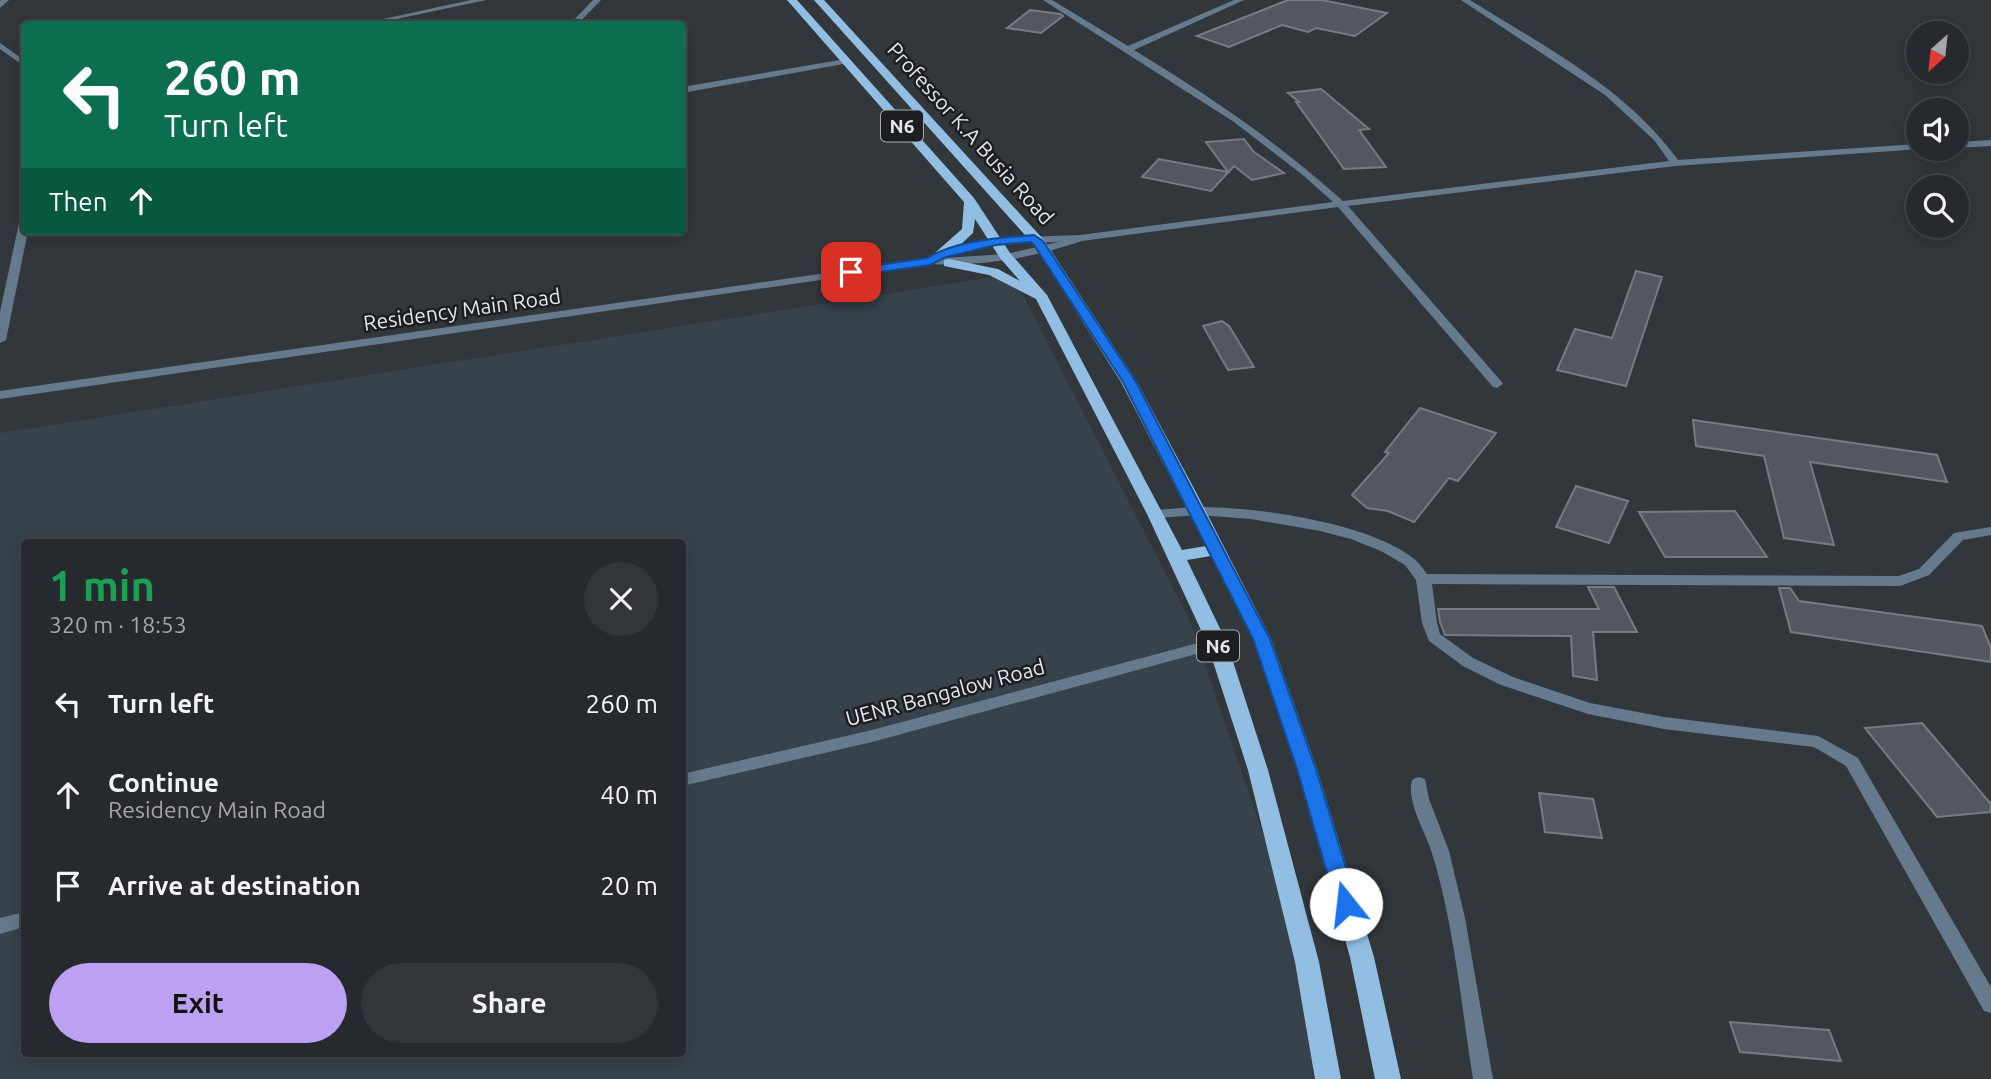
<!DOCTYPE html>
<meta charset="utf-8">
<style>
:root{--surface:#26292d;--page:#323539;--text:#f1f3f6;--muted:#a4a6aa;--line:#424549;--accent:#bca0f2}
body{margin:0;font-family:Ubuntu,sans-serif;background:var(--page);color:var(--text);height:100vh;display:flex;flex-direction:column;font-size:26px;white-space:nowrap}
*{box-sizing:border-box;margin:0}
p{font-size:23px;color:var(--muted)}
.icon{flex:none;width:38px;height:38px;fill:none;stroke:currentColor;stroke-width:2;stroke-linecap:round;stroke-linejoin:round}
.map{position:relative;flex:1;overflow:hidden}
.sheet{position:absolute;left:21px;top:539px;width:665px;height:518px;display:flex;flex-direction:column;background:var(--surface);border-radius:7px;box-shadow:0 4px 18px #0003,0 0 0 2px var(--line)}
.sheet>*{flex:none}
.top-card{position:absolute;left:21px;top:21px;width:665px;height:214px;border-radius:7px;box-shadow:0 4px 18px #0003,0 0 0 2px var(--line);background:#0b6e4f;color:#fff;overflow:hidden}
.needle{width:46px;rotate:207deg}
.controls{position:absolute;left:1906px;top:21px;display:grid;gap:14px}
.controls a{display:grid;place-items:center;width:63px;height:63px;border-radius:50%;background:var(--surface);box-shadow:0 4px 18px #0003,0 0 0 2px var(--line);font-size:35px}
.pin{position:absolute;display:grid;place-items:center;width:60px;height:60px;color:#fff;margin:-30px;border-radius:14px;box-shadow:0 4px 10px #0006}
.me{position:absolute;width:77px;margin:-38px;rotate:344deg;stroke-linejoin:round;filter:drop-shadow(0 0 5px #0008)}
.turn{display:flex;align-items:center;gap:24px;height:147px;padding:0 28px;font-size:32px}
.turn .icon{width:91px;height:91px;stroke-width:2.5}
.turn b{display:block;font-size:49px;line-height:60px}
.then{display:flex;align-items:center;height:66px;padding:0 28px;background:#0003;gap:14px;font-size:26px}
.round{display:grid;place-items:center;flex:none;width:74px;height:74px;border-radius:37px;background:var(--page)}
.head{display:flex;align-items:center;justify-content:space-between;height:119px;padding:0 28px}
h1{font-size:42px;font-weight:700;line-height:52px;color:#1e9e55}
.action{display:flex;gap:14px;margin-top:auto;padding:14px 28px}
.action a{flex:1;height:80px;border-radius:42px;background:var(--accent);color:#111;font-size:28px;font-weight:700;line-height:80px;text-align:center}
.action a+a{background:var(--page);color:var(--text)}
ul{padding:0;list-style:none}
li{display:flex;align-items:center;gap:21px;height:91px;padding:0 28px}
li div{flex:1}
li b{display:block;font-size:26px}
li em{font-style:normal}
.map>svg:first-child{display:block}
.built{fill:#37424b;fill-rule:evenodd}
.building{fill:#52585d;stroke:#757c81;stroke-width:2}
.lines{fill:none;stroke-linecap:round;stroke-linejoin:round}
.lane{fill:#657b8d;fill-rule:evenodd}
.street{fill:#657b8d;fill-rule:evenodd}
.primary{fill:#91bee2;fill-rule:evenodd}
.route{fill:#1a73e8;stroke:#114b97;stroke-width:2}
.labels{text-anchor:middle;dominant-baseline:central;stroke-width:5;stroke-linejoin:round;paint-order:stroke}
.shield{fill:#1c1e21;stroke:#a9abae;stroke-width:2}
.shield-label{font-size:19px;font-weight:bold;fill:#e5e8eb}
.street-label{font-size:21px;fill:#e5e8eb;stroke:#1c1e21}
</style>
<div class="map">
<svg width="1991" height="1079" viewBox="0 0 1991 1079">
<rect width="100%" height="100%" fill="#32373c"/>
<path class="built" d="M 1012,274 L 1190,621 L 1306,960 L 1313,1079 L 0,1079 L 0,433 ZM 24,542 L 682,542 L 682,1054 L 24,1054 Z"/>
<g class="building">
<polygon points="1288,0 1322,0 1387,13 1355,36 1316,28 1308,32 1282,25 1229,47 1197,36"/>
<polygon points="1030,10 1060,14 1063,16 1041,33 1007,28"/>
<polygon points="1321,89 1369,129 1359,130 1386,167 1344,169 1296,102 1299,102 1288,93"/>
<polygon points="1244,139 1254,152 1284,173 1252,180 1234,166 1211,191 1142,177 1159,159 1228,172 1206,142"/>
<polygon points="1636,271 1662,277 1626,386 1557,370 1575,329 1612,338"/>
<polygon points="1222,321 1229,326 1254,367 1228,370 1203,326"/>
<polygon points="1420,408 1496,433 1458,481 1449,478 1414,522 1388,511 1367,508 1352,495 1389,453 1385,452"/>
<polygon points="1693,420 1937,455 1947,482 1810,462 1834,545 1784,538 1764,456 1696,446"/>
<polygon points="1576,486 1628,501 1609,543 1556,527"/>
<polygon points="1735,511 1767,557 1665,557 1639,512"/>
<polygon points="1588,587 1614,587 1637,632 1593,632 1597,680 1573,676 1571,636 1445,635 1440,622 1438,609 1599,609"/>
<polygon points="1779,588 1790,588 1799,601 1982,626 1991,648 1991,662 1791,632"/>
<polygon points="1922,723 1991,804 1991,812 1937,817 1865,728"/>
<polygon points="1539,793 1593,799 1602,838 1545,832"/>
<polygon points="1730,1022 1829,1030 1841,1061 1740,1052"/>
</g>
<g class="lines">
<g class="lane">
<polygon points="1217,638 1222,639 1225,643 1222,647 872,742 682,786 682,774 872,730"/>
<polygon points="24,912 24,927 0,934 0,918"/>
</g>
<g class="street">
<polygon points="1,0 9,0 0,8 0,1"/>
<polygon points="471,0 486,0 373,24 360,24"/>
<polygon points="593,0 601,0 578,24 570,24"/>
<path d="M 1043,0 L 1052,0 L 1128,46 L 1234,0 L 1244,0 L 1134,50 C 1208,95 1279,143 1343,201 L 1669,161 L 1654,140 L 1605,95 L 1461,0 L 1470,0 C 1545,47 1625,87 1678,160 L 1918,144 L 1918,149 L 1921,149 L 1675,166 L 1348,206 L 1501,381 L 1503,384 L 1497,388 L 1493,387 L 1338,207 L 1082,241 C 1032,258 982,267 930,264 L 0,399 L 0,391 L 932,258 L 933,255 L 996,238 L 1080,235 L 1333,202 L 1304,176 L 1234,122 ZM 1058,242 L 1006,254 L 944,258 L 996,244 Z"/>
<polygon points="0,43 24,60 24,66 0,49"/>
<polygon points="846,59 849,59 849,63 682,93 682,87"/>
<polygon points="1991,140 1991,146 1956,148 1956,142"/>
<polygon points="24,220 24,231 28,231 6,340 0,343 0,312 19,223"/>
<path d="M 1194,507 C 1251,506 1367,522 1413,558 C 1419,562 1423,569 1427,574 L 1899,576 L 1919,569 L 1954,533 L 1991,527 L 1991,535 L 1963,540 L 1929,575 L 1900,586 L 1432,584 L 1437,623 L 1440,634 L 1473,658 L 1513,677 L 1590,703 L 1664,717 L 1818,736 L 1858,758 L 1991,987 L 1991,1013 L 1984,1011 L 1846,766 L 1814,747 L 1664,729 L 1588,714 L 1501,685 L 1463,666 L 1429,641 L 1422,623 L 1416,580 L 1405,565 L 1381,551 L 1351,539 L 1320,531 L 1251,519 L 1199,515 L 1156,518 L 1149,514 L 1156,510 Z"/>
<path d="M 1419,777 L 1425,779 L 1429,799 L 1449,851 L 1465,918 L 1493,1079 L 1473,1079 C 1461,1004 1454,922 1431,850 C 1425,832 1404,796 1413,779 Z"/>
</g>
<polygon class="primary" points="787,0 797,0 974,198 1010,253 1047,295 1182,550 1206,546 1121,382 1034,245 814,0 824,0 1044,240 1137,382 1198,496 1271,639 1317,769 1374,957 1401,1079 1375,1079 1350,957 1297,769 1253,639 1211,556 1187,560 1227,643 1268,770 1319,962 1341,1079 1315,1079 1295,962 1248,770 1207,643 1147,514 1036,299 989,275 944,266 944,260 949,259 998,269 1020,281 1000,258 975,219 973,233 946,258 936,258 936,252 962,229 964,202"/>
</g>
<path class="route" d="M 1034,235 L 1043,241 L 1136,382 L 1270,639 L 1316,769 L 1357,904 L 1353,909 L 1346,912 L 1339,909 L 1336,904 L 1297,769 L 1253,639 L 1123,382 L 1034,245 L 1031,242 L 996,245 L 946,257 L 930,265 L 851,276 L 845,272 L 851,269 L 927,258 C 957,240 999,238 1034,235 Z"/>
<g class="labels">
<g class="shield">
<rect x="881" y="110.5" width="42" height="31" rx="5"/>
<rect x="1197" y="630.5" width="42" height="31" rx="5"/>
</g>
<g class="shield-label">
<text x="902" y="126">N6</text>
<text x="1218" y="646">N6</text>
</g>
<g class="street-label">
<text transform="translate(971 133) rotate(48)">Professor K.A Busia Road</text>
<text transform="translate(462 309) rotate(-8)">Residency Main Road</text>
<text transform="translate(945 692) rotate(-15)">UENR Bangalow Road</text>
</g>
</g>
</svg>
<div class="controls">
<a><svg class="needle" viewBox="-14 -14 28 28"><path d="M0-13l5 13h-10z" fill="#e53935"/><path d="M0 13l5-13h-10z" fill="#a4a6aa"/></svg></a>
<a><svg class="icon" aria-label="sound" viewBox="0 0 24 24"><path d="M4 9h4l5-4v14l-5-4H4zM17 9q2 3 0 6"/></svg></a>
<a><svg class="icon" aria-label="search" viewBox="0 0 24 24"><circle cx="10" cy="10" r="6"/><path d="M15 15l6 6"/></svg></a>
</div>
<div class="pin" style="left:851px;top:272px;background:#d93025"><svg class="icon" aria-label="arrive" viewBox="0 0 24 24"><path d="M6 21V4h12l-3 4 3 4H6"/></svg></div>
<svg class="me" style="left:1346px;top:904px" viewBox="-20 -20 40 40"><circle r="19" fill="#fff"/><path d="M0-13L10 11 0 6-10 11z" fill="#1a73e8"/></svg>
<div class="top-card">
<div class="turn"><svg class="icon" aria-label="left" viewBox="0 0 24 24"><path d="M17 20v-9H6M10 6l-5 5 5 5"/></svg><div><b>260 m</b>Turn left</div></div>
<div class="then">Then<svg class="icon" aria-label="ahead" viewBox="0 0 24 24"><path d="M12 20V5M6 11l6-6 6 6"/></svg></div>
</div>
<section class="sheet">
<div class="head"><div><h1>1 min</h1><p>320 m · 18:53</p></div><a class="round"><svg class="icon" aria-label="close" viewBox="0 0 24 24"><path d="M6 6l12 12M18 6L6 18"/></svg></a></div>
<ul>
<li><svg class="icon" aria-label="left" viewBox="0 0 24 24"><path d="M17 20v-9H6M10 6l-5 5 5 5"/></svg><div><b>Turn left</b></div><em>260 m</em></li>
<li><svg class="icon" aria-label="ahead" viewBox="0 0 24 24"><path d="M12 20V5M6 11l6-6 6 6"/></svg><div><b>Continue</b><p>Residency Main Road</p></div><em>40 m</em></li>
<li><svg class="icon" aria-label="arrive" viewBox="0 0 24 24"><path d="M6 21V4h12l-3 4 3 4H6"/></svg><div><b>Arrive at destination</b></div><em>20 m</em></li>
</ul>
<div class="action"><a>Exit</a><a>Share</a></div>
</section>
</div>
